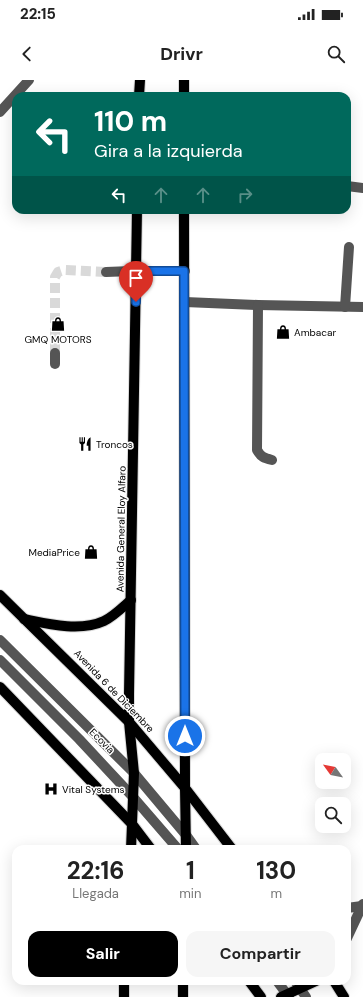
<!DOCTYPE html>
<html lang="es">
<style>
:root{--surface:#fff;--page:#f6f6f6;--text:#222;--muted:#767676;--accent:#000}
body{margin:0;font-family:"DM Sans",sans-serif;background:var(--page);color:var(--text);height:100vh;display:flex;flex-direction:column;font-size:15px;white-space:nowrap}
*{box-sizing:border-box;margin:0}
p{font-size:13px;color:var(--muted)}
.icon{flex:none;width:22px;height:22px;fill:none;stroke:currentColor;stroke-width:2;stroke-linecap:round;stroke-linejoin:round}
.map{position:relative;flex:1;overflow:hidden}
.drawer{position:absolute;left:12px;top:765px;width:339px;height:140px;display:flex;flex-direction:column;background:var(--surface);border-radius:12px;box-shadow:0 4px 16px #0002}
.drawer>*{flex:none}
.banner{position:absolute;left:12px;top:12px;width:339px;height:122px;border-radius:12px;box-shadow:0 4px 16px #0002;background:#00695c;color:#fff;overflow:hidden}
.needle{width:26px;rotate:303deg}
.controls{position:absolute;left:315px;top:673px;display:grid;gap:8px}
.controls a{display:grid;place-items:center;width:36px;height:36px;border-radius:8px;background:var(--surface);box-shadow:0 4px 16px #0002;font-size:20px}
.pin{position:absolute;display:grid;place-items:center;width:34px;height:34px;color:#fff;margin:-41px -17px;border-radius:50% 50% 50% 0;rotate:-45deg;box-shadow:0 0 4px #0007}
.pin .icon{rotate:45deg}
.me{position:absolute;width:44px;margin:-22px;rotate:0deg;stroke-linejoin:round;filter:drop-shadow(0 0 3px #0008)}
.turn{display:flex;align-items:center;gap:14px;height:84px;padding:0 16px;font-size:18px}
.turn .icon{width:52px;height:52px;stroke-width:2.5}
.turn b{display:block;font-size:28px;line-height:34px}
.lanes{display:flex;align-items:center;height:38px;padding:0 16px;background:#0003;justify-content:center;gap:20px;direction:ltr}
.lanes .off{opacity:.35}
.eta{display:flex;justify-content:space-evenly;align-items:center;height:68px;text-align:center}
.eta b{font-size:24px;font-weight:700;line-height:28px}
.primary-button{display:flex;gap:8px;margin-top:auto;padding:8px 16px}
.primary-button a{flex:1;height:46px;border-radius:12px;background:var(--accent);color:#fff;font-size:16px;font-weight:700;line-height:46px;text-align:center}
.primary-button a+a{background:var(--page);color:var(--text)}
.status{display:flex;justify-content:space-between;align-items:center;height:28px;padding:0 20px;background:var(--surface);direction:ltr}
.status svg{height:11px;fill:currentColor}
header{display:flex;justify-content:space-between;align-items:center;height:52px;padding:0 16px;background:var(--surface);font-size:18px;font-weight:700}
.map>svg:first-child{display:block}
.lines{fill:none;stroke-linecap:round;stroke-linejoin:round}
.minor-tunnel{stroke:#d9d9d9;stroke-width:10;stroke-dasharray:10 5;stroke-linecap:butt}
.major-casing{stroke:#dbdbdb;stroke-width:12}
.minor{stroke:#555;stroke-width:10}
.major{stroke:#000;stroke-width:10}
.route-casing{stroke:#114b97;stroke-width:10}
.route{stroke:#1a73e8;stroke-width:7}
.labels{text-anchor:middle;dominant-baseline:central;stroke-width:3;stroke-linejoin:round;paint-order:stroke}
.poi-label{font-size:10px;fill:#000;stroke:#fff;text-anchor:start}
.street-label{font-size:10px;fill:#000;stroke:#fff}
</style>
<div class="status"><b>22:15</b><svg viewBox="0 0 49 12"><path d="M0 12V9h3v3zM5 12V6h3v6zM10 12V3h3v9zM15 12V0h3v12zM26 1h20v11H26zM47 4h2v5h-2z"/></svg></div>
<header><svg class="icon" aria-label="back" viewBox="0 0 24 24"><path d="M15 5l-7 7 7 7"/></svg>Drivr<svg class="icon" aria-label="search" viewBox="0 0 24 24"><circle cx="10" cy="10" r="6"/><path d="M15 15l6 6"/></svg></header>
<div class="map">
<svg width="363" height="917" viewBox="0 0 363 917">
<rect width="100%" height="100%" fill="#fff"/>
<g class="lines">
<polyline class="minor-tunnel" points="55,273 55,197 58,192 64,190 106,192"/>
<defs>
<g id="major">
<polyline points="184,0 184,16"/>
<polyline points="139,16 140,0"/>
<polyline points="184,130 185,708 186,769"/>
<polyline points="0,515 129,642 185,708 232,769"/>
<path d="M 24,539 C 48,544 80,552 104,541 C 113,537 124,526 131,520"/>
<polyline points="0,607 132,744 151,769"/>
<polyline points="131,769 134,693 129,642 129,614 137,130"/>
<polyline points="249,901 261,917"/>
<polyline points="334,901 344,917"/>
<polyline points="124,917 124,901"/>
<polyline points="183,917 183,901"/>
<polyline points="281,917 316,901"/>
</g>
</defs>
<use href="#major" class="major-casing"/>
<g class="minor">
<polyline points="0,32 29,0"/>
<polyline points="347,106 363,108"/>
<polyline points="106,192 132,191 185,191"/>
<polyline points="185,222 258,225 363,227"/>
<path d="M 258,225 L 257,370 C 261,377 264,378 272,380"/>
<polyline points="345,227 349,167"/>
<polyline points="55,284 55,273"/>
<polyline points="0,560 134,693 186,755 196,769"/>
<polyline points="0,580 79,659 133,717 178,769"/>
<polyline points="347,828 362,826"/>
<polyline points="347,858 363,824"/>
<polyline points="277,901 289,917"/>
<polyline points="295,901 306,917"/>
</g>
<use href="#major" class="major"/>
</g>
<g class="lines">
<defs>
<polyline id="route" points="136,222 136,191 184,191 185,656"/>
</defs>
<use href="#route" class="route-casing"/>
<use href="#route" class="route"/>
</g>
<defs>
<symbol id="shop-bare" viewBox="-9 -9 18 18"><path d="M-5-2.5h2.3a2.7 3.5 0 0 1 5.4 0H5L5.5 6h-11ZM-1.5-2.5h3a1.5 2.3 0 0 0-3 0Z" fill="#000" stroke="#fff" stroke-width="2.5" paint-order="stroke"/></symbol>
<symbol id="restaurant-bare" viewBox="-9 -9 18 18"><path d="M-5-6h1v4h1v-4h1v4h1v-4h1v5L-1.5 .5V6h-2V.5L-5-1ZM5-6V6H3V1.5H1.5Q1.5-4 5-6Z" fill="#000" stroke="#fff" stroke-width="2.5" paint-order="stroke"/></symbol>
<symbol id="hospital-bare" viewBox="-9 -9 18 18"><path d="M-5-5h3v3.5h4V-5h3V5h-3V1.5h-4V5h-3Z" fill="#000" stroke="#fff" stroke-width="2.5" paint-order="stroke"/></symbol>
</defs>
<g fill-rule="evenodd">
<use href="#shop-bare" x="48" y="234" width="20" height="20"/>
<use href="#shop-bare" x="273" y="242" width="20" height="20"/>
<use href="#restaurant-bare" x="75" y="354" width="20" height="20"/>
<use href="#shop-bare" x="81" y="462" width="20" height="20"/>
<use href="#hospital-bare" x="41" y="699" width="20" height="20"/>
</g>
<g class="labels">
<g class="poi-label">
<text x="294" y="252">Ambacar</text>
<text x="58" y="259" text-anchor="middle">GMQ MOTORS</text>
<text x="96" y="364">Troncos</text>
<text x="80" y="472" text-anchor="end">MediaPrice</text>
<text x="62" y="709">Vital Systems</text>
</g>
<g class="street-label">
<text transform="translate(121 449) rotate(-89)">Avenida General Eloy Alfaro</text>
<text transform="translate(114 611) rotate(46)">Avenida 6 de Diciembre</text>
<text transform="translate(102 661) rotate(45)">Ecovia</text>
</g>
</g>
</svg>
<div class="controls">
<a><svg class="needle" viewBox="-14 -14 28 28"><path d="M0-13l5 13h-10z" fill="#e53935"/><path d="M0 13l5-13h-10z" fill="#767676"/></svg></a>
<a><svg class="icon" aria-label="search" viewBox="0 0 24 24"><circle cx="10" cy="10" r="6"/><path d="M15 15l6 6"/></svg></a>
</div>
<div class="pin" style="left:136px;top:222px;background:#d93025"><svg class="icon" aria-label="arrive" viewBox="0 0 24 24"><path d="M6 21V4h12l-3 4 3 4H6"/></svg></div>
<svg class="me" style="left:185px;top:656px" viewBox="-20 -20 40 40"><circle r="17" fill="#1a73e8" stroke="#fff" stroke-width="3"/><path d="M0-11L8 9 0 5-8 9z" fill="#fff"/></svg>
<div class="banner">
<div class="turn"><svg class="icon" aria-label="left" viewBox="0 0 24 24"><path d="M17 20v-9H6M10 6l-5 5 5 5"/></svg><div><b>110 m</b>Gira a la izquierda</div></div>
<div class="lanes"><svg class="icon" aria-label="left" viewBox="0 0 24 24"><path d="M17 20v-9H6M10 6l-5 5 5 5"/></svg><svg class="icon off" aria-label="ahead" viewBox="0 0 24 24"><path d="M12 20V5M6 11l6-6 6 6"/></svg><svg class="icon off" aria-label="ahead" viewBox="0 0 24 24"><path d="M12 20V5M6 11l6-6 6 6"/></svg><svg class="icon off" aria-label="right" viewBox="0 0 24 24"><path d="M7 20v-9h11M14 6l5 5-5 5"/></svg></div>
</div>
<section class="drawer">
<div class="eta">
<div><b>22:16</b><p>Llegada</p></div>
<div><b>1</b><p>min</p></div>
<div><b>130</b><p>m</p></div>
</div>
<div class="primary-button"><a>Salir</a><a>Compartir</a></div>
</section>
</div>
